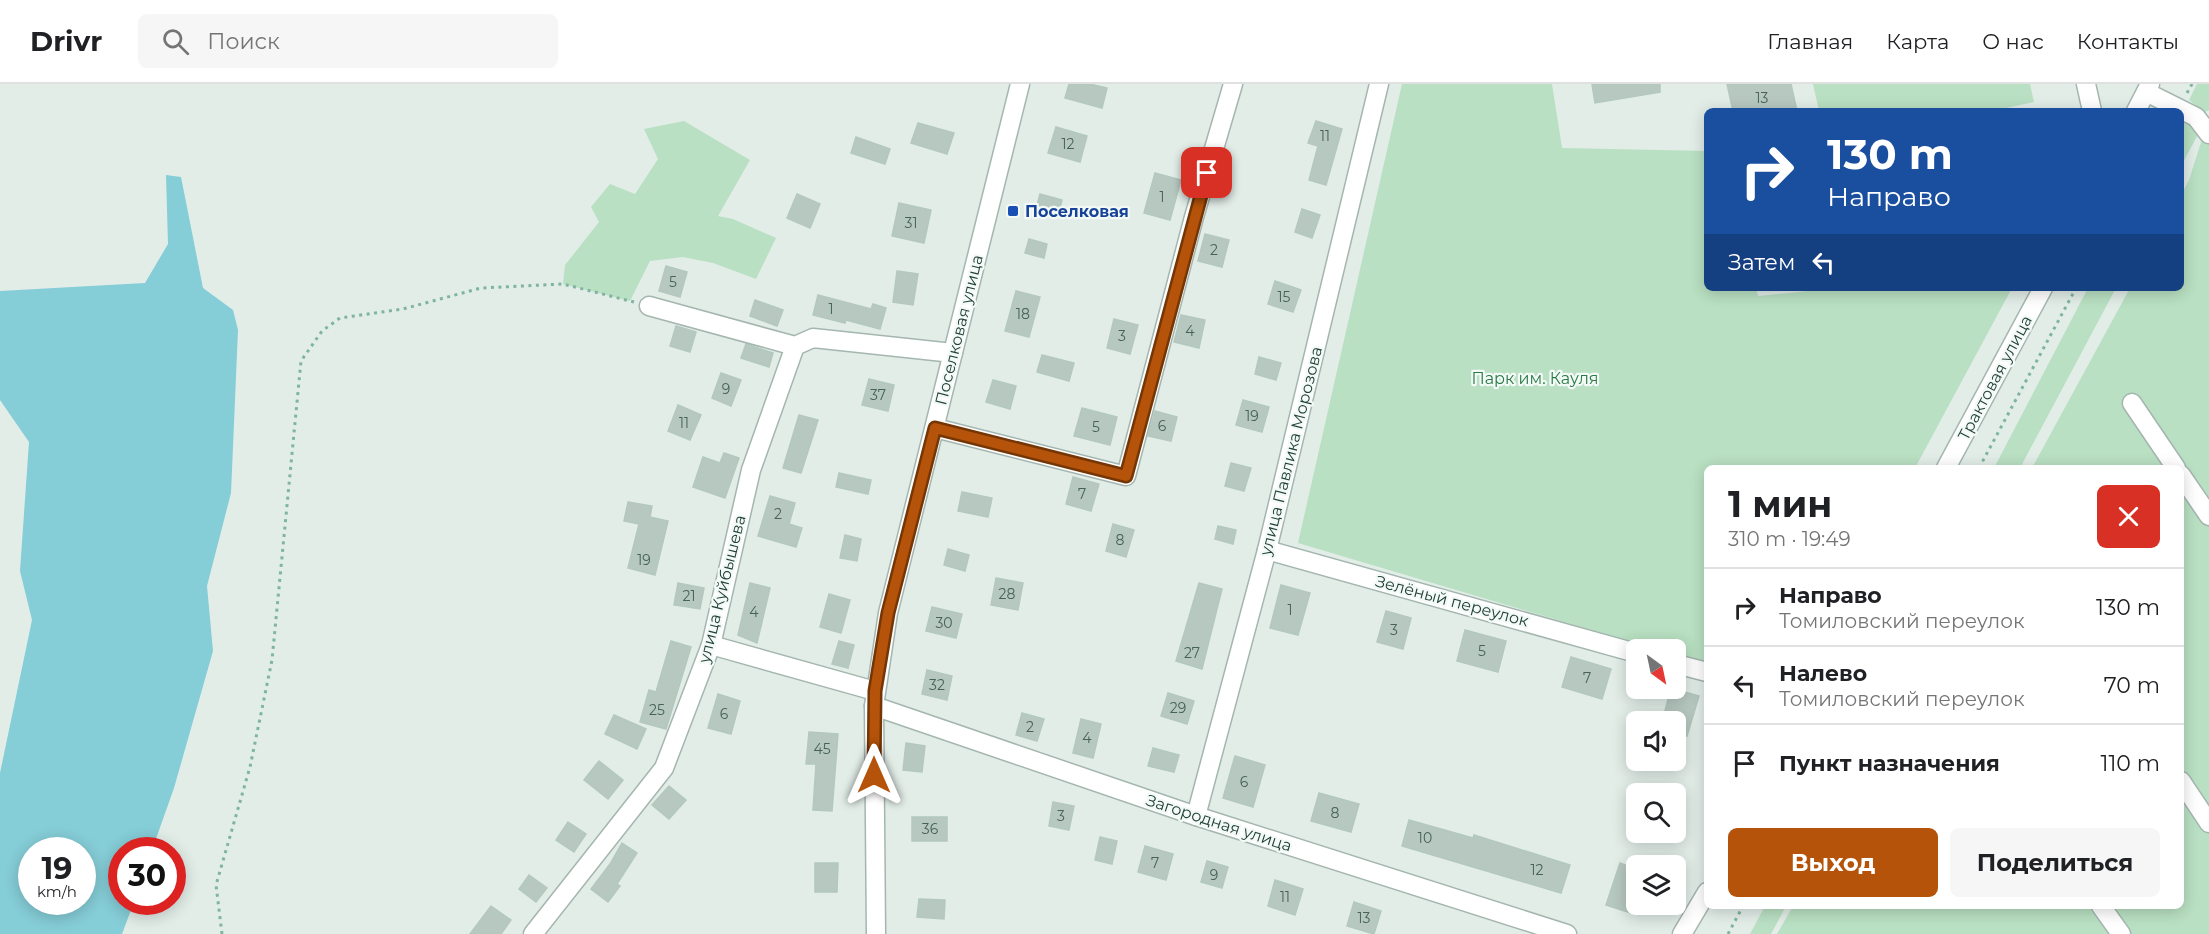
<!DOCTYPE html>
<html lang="ru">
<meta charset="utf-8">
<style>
:root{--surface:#fff;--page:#f6f6f6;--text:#202124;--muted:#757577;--line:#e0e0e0;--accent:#b45309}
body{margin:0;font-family:Montserrat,sans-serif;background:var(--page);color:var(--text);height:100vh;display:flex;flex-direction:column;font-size:22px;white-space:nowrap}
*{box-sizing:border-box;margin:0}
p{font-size:20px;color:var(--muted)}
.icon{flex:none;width:33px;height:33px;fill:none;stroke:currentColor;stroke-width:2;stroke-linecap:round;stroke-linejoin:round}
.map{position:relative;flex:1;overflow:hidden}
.details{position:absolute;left:1704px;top:381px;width:480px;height:444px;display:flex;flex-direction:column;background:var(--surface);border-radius:9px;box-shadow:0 3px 15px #0003}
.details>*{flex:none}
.guide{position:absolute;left:1704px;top:24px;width:480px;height:183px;border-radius:9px;box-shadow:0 3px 15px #0003;background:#1a4fa0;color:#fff;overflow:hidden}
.needle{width:39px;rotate:147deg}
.buttons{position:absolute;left:1626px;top:555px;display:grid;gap:12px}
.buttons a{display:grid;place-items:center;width:60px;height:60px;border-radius:9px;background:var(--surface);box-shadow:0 3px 15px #0003;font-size:30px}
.speed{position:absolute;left:18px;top:753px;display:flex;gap:12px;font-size:30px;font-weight:700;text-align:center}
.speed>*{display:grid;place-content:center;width:78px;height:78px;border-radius:50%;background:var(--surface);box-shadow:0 3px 15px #0003;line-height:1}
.speed small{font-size:15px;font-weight:400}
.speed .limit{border:9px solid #d22;background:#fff;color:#111}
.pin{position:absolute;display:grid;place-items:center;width:51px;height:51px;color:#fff;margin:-26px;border-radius:12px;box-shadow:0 3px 9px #0006}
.me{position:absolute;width:66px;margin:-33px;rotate:0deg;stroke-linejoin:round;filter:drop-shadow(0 0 4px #0008)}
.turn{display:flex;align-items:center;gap:21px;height:126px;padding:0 24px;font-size:27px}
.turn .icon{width:78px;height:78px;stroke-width:2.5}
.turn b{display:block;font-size:42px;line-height:51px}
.then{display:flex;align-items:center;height:57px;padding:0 24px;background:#0003;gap:12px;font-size:22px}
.round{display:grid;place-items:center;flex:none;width:63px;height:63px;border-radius:9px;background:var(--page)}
.summary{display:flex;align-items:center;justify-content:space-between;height:102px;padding:0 24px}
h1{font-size:36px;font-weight:700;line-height:45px}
.cta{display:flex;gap:12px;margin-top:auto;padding:12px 24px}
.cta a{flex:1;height:69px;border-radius:9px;background:var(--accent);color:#fff;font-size:24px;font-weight:700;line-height:69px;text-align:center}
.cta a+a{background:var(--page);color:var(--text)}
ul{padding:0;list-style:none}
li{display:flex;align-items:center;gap:18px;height:78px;padding:0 24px;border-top:2px solid var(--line)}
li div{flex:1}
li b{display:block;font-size:22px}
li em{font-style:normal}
header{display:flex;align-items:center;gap:36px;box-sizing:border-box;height:84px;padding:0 30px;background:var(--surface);border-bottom:2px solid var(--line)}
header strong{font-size:28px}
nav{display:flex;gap:33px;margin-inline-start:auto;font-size:21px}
.search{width:420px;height:54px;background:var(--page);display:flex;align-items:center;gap:15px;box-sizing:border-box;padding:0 21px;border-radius:9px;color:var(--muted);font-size:22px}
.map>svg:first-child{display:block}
.green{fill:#b9e0c2}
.water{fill:#85cdd7;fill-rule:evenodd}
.building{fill:#b7c8c1;stroke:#b3c8bf;stroke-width:1.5}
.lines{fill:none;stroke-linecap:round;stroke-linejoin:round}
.minor-casing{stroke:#a4b6af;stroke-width:21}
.path{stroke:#7fb4a2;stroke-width:3;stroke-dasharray:3 4.5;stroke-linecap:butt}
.minor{stroke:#fff;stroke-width:18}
.route-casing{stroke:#753606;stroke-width:15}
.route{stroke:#b45309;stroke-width:10}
.transit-dot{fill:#1a4fb4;stroke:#f3f9f6;stroke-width:2}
.labels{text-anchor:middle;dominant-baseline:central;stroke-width:4.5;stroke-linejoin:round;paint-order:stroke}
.number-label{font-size:14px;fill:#466259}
.transit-label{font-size:16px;font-weight:bold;fill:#164399;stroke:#f3f9f6;text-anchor:start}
.street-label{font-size:16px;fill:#204036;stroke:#f3f9f6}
.park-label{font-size:16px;fill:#277b44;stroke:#f3f9f6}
</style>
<header>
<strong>Drivr</strong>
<div class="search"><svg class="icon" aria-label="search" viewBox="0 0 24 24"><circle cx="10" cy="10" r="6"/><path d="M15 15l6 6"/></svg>Поиск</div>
<nav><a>Главная</a><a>Карта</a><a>О нас</a><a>Контакты</a></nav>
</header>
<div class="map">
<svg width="2209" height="850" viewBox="0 0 2209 850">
<rect width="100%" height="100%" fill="#e2ede8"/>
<g class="green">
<polygon points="1402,0 1552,0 1562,64 1707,67 1707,204 1756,204 1758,212 1840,204 2012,204 1915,384 1707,384 1707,581 1676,572 1676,566 1655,565 1298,459"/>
<polygon points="1813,0 2030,0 2034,18 1992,27 1819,27"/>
<polygon points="2197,0 2209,0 2209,26 2205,28 2189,16"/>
<polygon points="2209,33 2209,850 1777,850 1793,822 2181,822 2181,384 2032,384 2130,204 2181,204 2181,111 2189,96"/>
<polygon points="2181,36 2201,45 2181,82"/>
<polygon points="684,37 750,76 718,132 733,135 776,154 756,195 713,179 683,173 650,177 630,217 563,200 565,181 599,138 591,123 610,100 635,110 658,75 644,45"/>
<polygon points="2088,204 2116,204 2020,384 1994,384"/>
<polygon points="1765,822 1786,822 1771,850 1750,850"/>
</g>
<path class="water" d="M 166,91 L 181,93 L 203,204 L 233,226 L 238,246 L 231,409 L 207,502 L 213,567 L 174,704 L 152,766 L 122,766 L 122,818 L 134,818 L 122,850 L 0,850 L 0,689 L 32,536 L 20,487 L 29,358 L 0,316 L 0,207 L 145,199 L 168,160 ZM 32,766 L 82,766 L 82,818 L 32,818 Z"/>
<g class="building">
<polygon points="1069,0 1090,0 1107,4 1102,24 1065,14"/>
<polygon points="1592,0 1660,0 1660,8 1595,19"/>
<polygon points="1727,0 1791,0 1797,27 1733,27"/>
<polygon points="1316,37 1342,45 1326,101 1309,96 1318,62 1308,59"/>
<polygon points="918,39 954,49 947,70 911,59"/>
<polygon points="1056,43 1087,52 1080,78 1048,69"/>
<polygon points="856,53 890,65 885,80 851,69"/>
<polygon points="1155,89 1181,96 1170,136 1144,129"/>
<polygon points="797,110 820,120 810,144 787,134"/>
<polygon points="1040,110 1062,116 1058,131 1036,125"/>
<polygon points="899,119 931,126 924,159 892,152"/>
<polygon points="1302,125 1320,131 1312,154 1295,148"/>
<polygon points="1205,150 1229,156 1222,183 1198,177"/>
<polygon points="1029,155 1047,160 1044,174 1025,169"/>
<polygon points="666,182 687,188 680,213 659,207"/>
<polygon points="897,187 918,190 913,221 893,218"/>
<polygon points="1275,197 1301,206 1293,228 1268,220"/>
<polygon points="1016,207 1040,213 1029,253 1005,247"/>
<polygon points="818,211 871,225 873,220 886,224 880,245 846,236 845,239 813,231"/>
<polygon points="755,216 783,226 777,242 750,232"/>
<polygon points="1181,231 1205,236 1199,264 1174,258"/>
<polygon points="1114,235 1138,241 1130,270 1107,264"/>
<polygon points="676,242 696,248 690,268 670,262"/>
<polygon points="746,260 773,269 769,283 741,274"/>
<polygon points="1042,271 1074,279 1069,297 1037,288"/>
<polygon points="1259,273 1281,279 1276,296 1255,290"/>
<polygon points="721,289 741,296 731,322 712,314"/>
<polygon points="869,295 894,301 888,327 862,321"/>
<polygon points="993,296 1016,302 1010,325 986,318"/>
<polygon points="1243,316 1269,323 1262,348 1236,341"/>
<polygon points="678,321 701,331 690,356 668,347"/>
<polygon points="1082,324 1117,333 1110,361 1074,352"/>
<polygon points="1155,327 1177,333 1171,357 1148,352"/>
<polygon points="799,331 818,336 801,389 783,384"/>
<polygon points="724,369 739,374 725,414 693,403 703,373 720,379"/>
<polygon points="1231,379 1251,384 1244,407 1225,402"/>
<polygon points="839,389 871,396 868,410 836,403"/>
<polygon points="1073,393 1099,400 1091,427 1066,420"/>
<polygon points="962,408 992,414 988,433 958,427"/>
<polygon points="770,412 795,419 789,440 802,444 796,463 758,452"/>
<polygon points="628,418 652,422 650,433 668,437 655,491 628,484 639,440 624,437"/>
<polygon points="1113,440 1134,446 1126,473 1106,467"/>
<polygon points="1218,442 1236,446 1233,460 1215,455"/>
<polygon points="845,451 861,455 857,477 840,474"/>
<polygon points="948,465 969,471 965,487 944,481"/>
<polygon points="996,494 1023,499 1018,526 991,521"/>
<polygon points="678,499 704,504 700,525 674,521"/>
<polygon points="750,499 770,504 757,559 738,551"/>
<polygon points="1199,499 1222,505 1202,585 1176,577"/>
<polygon points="1281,501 1310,509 1298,551 1270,544"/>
<polygon points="829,510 850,516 841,549 820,543"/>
<polygon points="932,523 962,530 956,554 926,547"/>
<polygon points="1386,527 1411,534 1403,565 1377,558"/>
<polygon points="1465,546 1506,557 1498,588 1457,577"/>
<polygon points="671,557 691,563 666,645 640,638 649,606 656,608"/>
<polygon points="839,557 854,561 848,584 832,580"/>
<polygon points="1571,573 1611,585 1602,615 1562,603"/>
<polygon points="927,586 952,592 947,616 922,610"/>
<polygon points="1671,604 1699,612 1687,652 1676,649 1676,638 1662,638"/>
<polygon points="1168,609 1194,617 1187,640 1161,632"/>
<polygon points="718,610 740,617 731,650 708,644"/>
<polygon points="1022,629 1044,635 1037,657 1016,651"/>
<polygon points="614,631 646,645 637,665 605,650"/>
<polygon points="1081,635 1101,640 1093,674 1073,669"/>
<polygon points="809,648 838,650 832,727 813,726 816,680 806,680"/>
<polygon points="906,659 925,662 922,688 903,686"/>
<polygon points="1153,664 1179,671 1174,688 1148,682"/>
<polygon points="1235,672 1265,681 1253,723 1223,714"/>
<polygon points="599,677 623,696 608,715 584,696"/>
<polygon points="669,702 686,716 669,735 652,721"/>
<polygon points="1319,709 1359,720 1351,748 1311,737"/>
<polygon points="1053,718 1074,722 1069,746 1049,742"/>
<rect x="912" y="733" width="35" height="24"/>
<polygon points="1409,736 1473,754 1474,751 1570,781 1561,809 1402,762"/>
<polygon points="568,738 586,750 574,768 556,756"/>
<polygon points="1100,753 1117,757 1112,780 1095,776"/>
<polygon points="622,759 637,769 617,800 620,802 608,818 591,805 610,780"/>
<polygon points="1145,762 1173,770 1166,796 1138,788"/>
<polygon points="1207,777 1228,783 1222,804 1201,798"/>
<polygon points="815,779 838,779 837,808 815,808"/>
<polygon points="1620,779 1636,785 1636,821 1634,830 1606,821"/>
<polygon points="529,791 547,804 536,818 519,805"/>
<polygon points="1275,796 1303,805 1295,831 1268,822"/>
<polygon points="919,815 945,816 944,835 917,833"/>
<polygon points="1354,818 1381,827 1374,850 1347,842"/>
<polygon points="491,822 511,836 501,850 470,850"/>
</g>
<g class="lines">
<defs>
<g id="minor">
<polyline points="2086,0 2092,27"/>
<polyline points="2146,8 2196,33 2209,50"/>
<polyline points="2136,27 2150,0"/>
<polyline points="649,222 795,262 813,254 953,269"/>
<polyline points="2132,319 2176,384"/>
<polyline points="935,344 1126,392 1194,133 1233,0"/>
<polyline points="1946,384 2043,204"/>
<polyline points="2181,391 2209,432"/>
<polyline points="1267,466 1636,569"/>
<polyline points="711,561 875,607"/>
<polyline points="1676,580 1707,588"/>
<polyline points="874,622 1196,732 1567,850"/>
<polyline points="2181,697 2209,739"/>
<polyline points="1196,732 1267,466 1379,0"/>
<polyline points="2101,822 2121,850"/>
<polyline points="533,850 664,684 711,561 751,386 795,262"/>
<polyline points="876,850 874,622 888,529 1020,0"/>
<polyline points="1682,850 1707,808"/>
</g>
</defs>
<use href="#minor" class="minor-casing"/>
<g class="path">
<polyline points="2187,9 2192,0"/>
<polyline points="1979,384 2076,204"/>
<polyline points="222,850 216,801 250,683 272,576 301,277 322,247 340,234 403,225 481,204 563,200 634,218"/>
<polyline points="1728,850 1743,822"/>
</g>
<use href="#minor" class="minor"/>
</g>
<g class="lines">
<defs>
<polyline id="route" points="874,691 875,607 888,529 935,344 1126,392 1207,89"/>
</defs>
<use href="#route" class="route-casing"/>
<use href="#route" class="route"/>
</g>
<rect class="transit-dot" x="1007" y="121" width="12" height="12" rx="3"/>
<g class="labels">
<g class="number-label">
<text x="1762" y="14">13</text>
<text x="1325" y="52">11</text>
<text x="1068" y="60">12</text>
<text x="1162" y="113">1</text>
<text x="911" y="139">31</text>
<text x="1214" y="166">2</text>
<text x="673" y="198">5</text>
<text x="1284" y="213">15</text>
<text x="831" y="225">1</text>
<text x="1023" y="230">18</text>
<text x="1190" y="247">4</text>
<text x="1122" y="252">3</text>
<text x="726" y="305">9</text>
<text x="878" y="311">37</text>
<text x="1252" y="332">19</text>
<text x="684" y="339">11</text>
<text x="1162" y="342">6</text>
<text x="1096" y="343">5</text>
<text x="1082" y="410">7</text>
<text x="778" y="430">2</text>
<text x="1120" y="456">8</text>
<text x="644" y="476">19</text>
<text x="1007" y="510">28</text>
<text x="689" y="512">21</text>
<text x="1290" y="526">1</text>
<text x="754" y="528">4</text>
<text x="944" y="539">30</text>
<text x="1394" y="546">3</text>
<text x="1482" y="567">5</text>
<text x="1192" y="569">27</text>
<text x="1587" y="594">7</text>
<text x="937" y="601">32</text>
<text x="1178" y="624">29</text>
<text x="657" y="626">25</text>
<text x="724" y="630">6</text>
<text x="1030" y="643">2</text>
<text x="1087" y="654">4</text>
<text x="822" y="665">45</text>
<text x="1244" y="698">6</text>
<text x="1335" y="729">8</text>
<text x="1061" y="732">3</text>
<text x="930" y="745">36</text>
<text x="1425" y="754">10</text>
<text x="1155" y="779">7</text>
<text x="1537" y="786">12</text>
<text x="1214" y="791">9</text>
<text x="1285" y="813">11</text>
<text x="1364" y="834">13</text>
</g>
<g class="transit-label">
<text x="1025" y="127">Поселковая</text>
</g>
<g class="street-label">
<text transform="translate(959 246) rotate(-76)">Поселковая улица</text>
<text transform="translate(1995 294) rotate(-62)">Трактовая улица</text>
<text transform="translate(1291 367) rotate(-76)">улица Павлика Морозова</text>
<text transform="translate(722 505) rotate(-76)">улица Куйбышева</text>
<text transform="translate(1452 517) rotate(15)">Зелёный переулок</text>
<text transform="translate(1219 739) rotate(18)">Загородная улица</text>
</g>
<g class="park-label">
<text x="1535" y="294">Парк им. Кауля</text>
</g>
</g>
</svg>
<div class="buttons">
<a><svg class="needle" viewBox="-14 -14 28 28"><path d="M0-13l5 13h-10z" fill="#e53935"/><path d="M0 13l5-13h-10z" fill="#757577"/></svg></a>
<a><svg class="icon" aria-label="sound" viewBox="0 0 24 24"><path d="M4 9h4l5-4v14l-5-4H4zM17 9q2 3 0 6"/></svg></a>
<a><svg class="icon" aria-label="search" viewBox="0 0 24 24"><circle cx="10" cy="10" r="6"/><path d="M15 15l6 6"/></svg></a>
<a><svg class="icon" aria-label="layers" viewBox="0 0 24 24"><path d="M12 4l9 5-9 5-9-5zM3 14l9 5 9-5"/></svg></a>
</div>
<div class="speed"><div>19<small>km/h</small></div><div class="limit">30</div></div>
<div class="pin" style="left:1207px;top:89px;background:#d93025"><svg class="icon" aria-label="arrive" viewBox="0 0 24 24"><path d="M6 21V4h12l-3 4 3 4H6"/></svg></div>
<svg class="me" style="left:874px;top:691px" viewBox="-20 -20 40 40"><path d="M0-17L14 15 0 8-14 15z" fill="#b45309" stroke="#fff" stroke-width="4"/></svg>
<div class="guide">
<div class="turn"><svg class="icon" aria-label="right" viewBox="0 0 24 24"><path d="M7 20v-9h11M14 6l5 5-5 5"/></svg><div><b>130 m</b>Направо</div></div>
<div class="then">Затем<svg class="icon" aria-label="left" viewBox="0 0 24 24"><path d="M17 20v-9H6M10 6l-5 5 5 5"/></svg></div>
</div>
<section class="details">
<div class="summary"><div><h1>1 мин</h1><p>310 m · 19:49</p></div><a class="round" style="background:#d93025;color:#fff"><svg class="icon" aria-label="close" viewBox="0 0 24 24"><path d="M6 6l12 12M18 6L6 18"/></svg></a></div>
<ul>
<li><svg class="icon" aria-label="right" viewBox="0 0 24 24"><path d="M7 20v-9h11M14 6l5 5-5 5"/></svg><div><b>Направо</b><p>Томиловский переулок</p></div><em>130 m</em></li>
<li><svg class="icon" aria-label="left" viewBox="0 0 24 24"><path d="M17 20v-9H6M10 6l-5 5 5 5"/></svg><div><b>Налево</b><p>Томиловский переулок</p></div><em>70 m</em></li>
<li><svg class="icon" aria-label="arrive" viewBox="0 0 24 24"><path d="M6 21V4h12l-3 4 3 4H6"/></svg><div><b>Пункт назначения</b></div><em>110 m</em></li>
</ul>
<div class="cta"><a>Выход</a><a>Поделиться</a></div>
</section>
</div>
